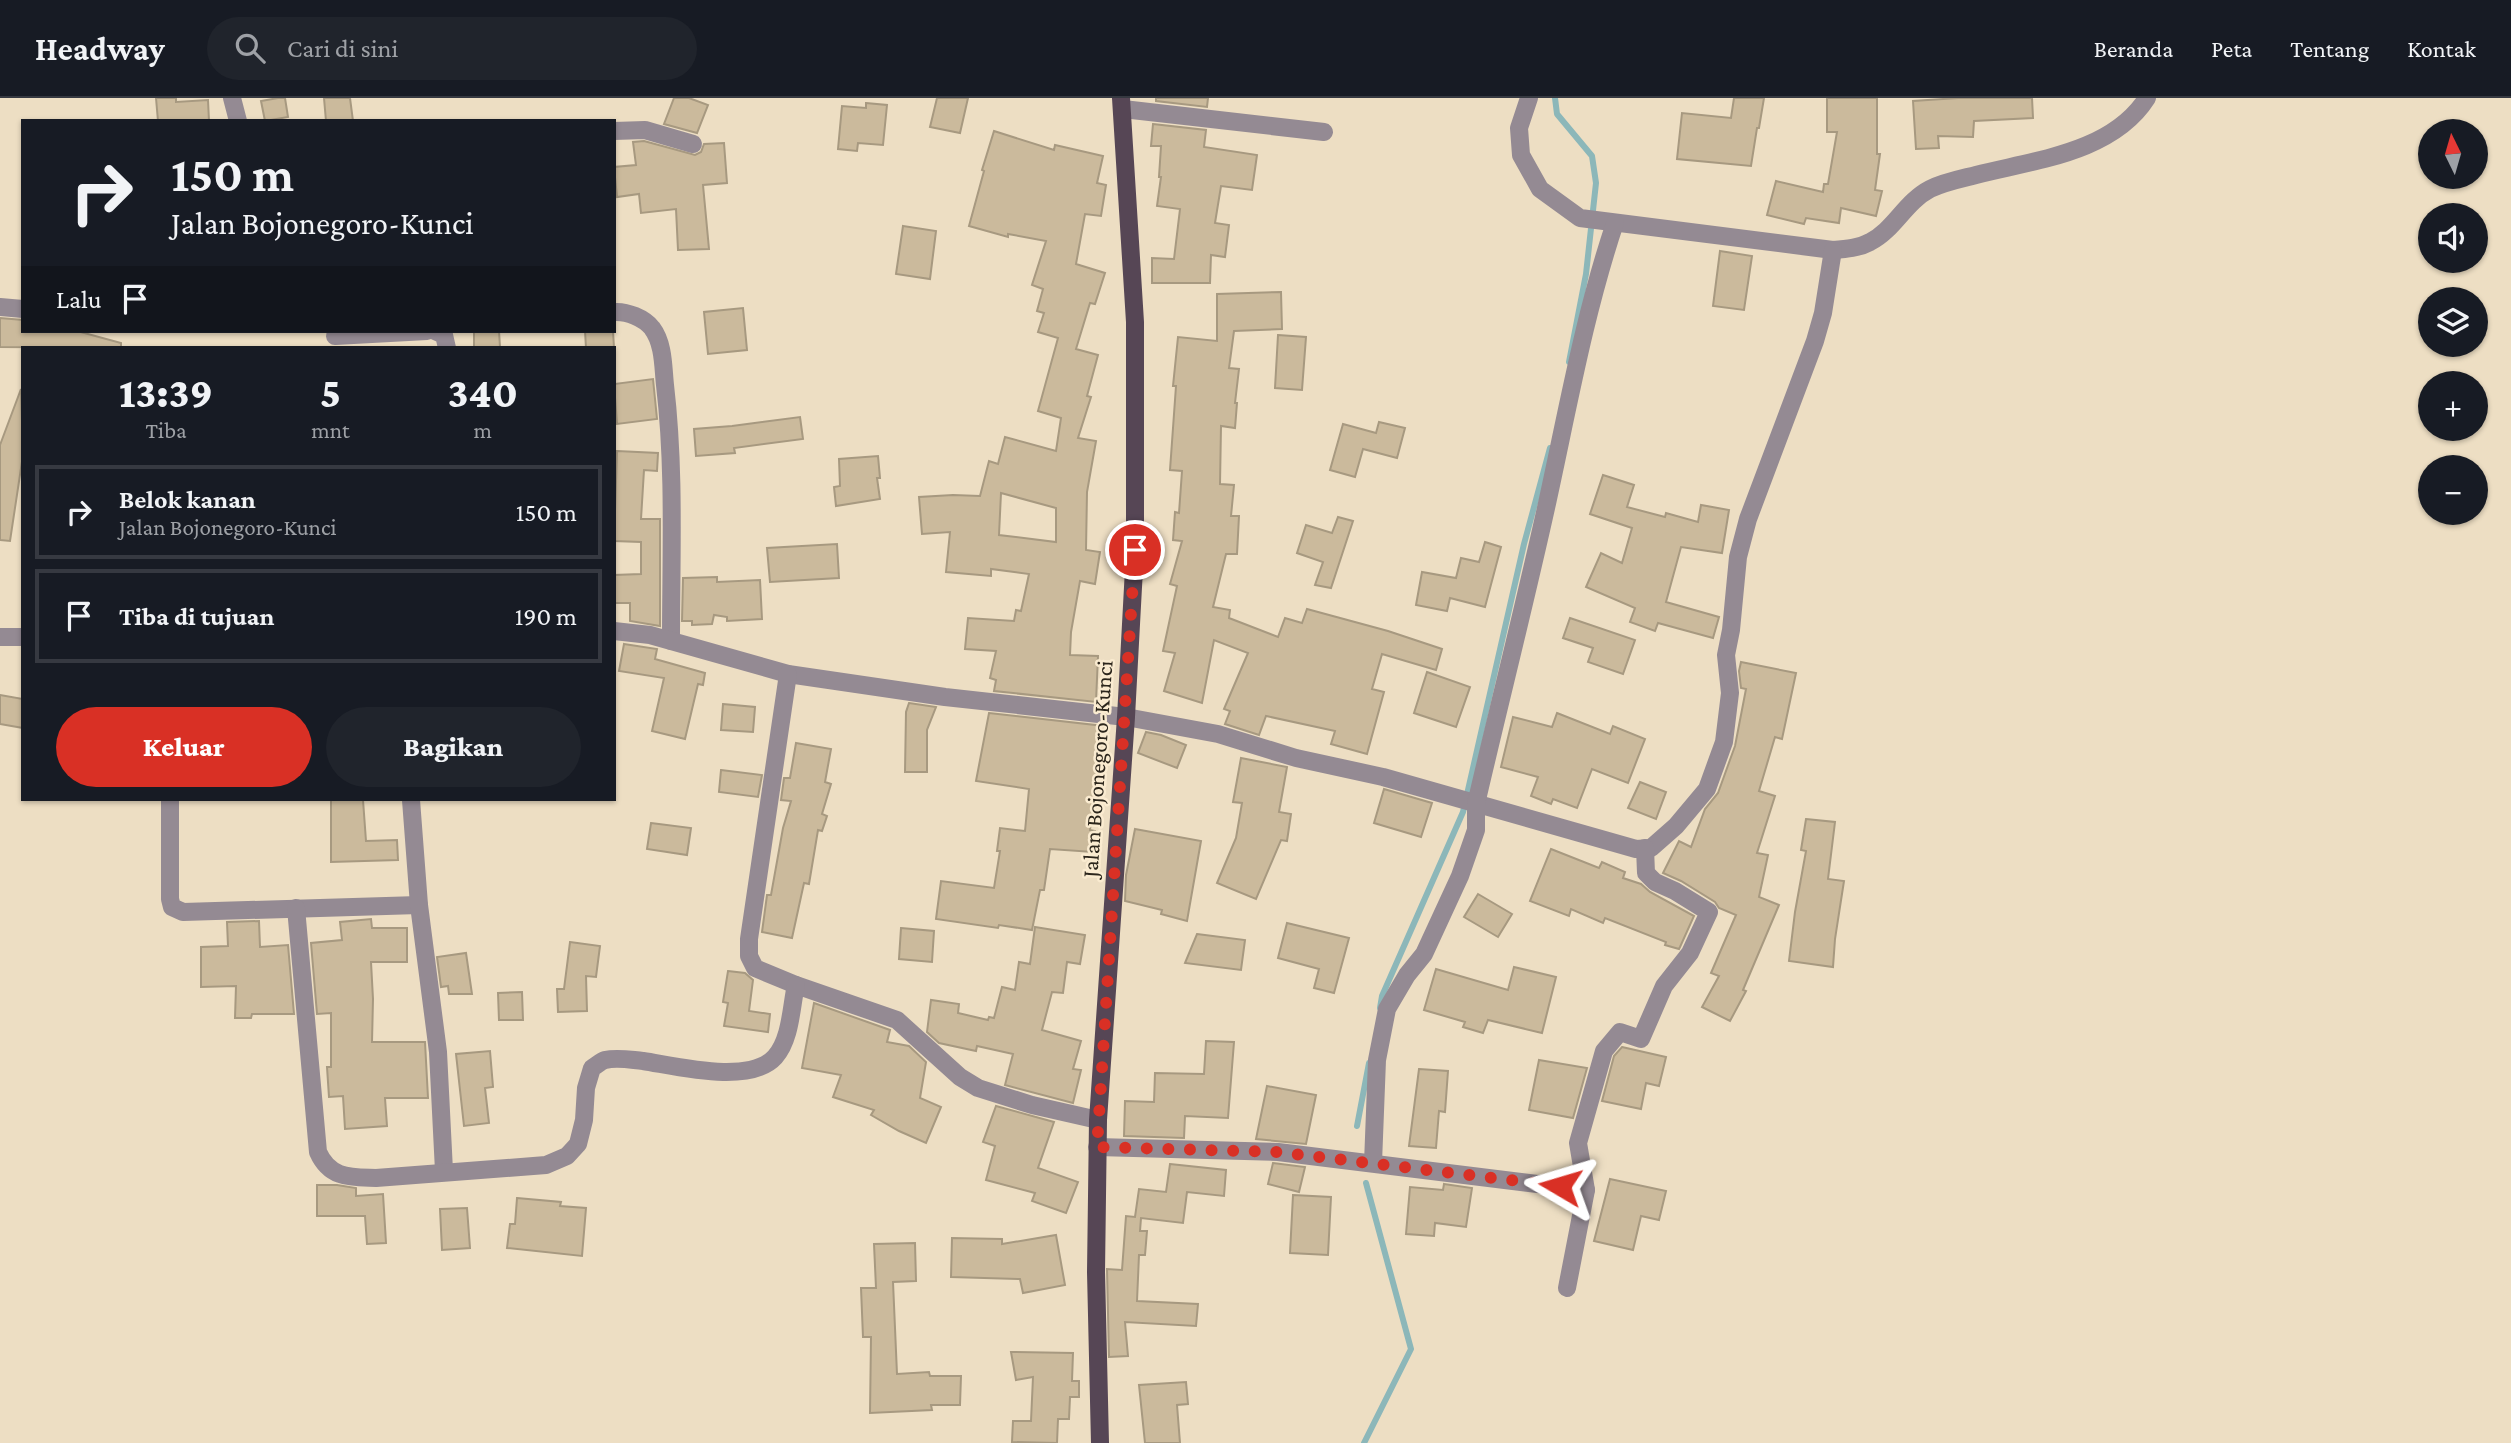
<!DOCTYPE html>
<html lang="id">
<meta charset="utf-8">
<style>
:root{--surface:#171b24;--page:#20242c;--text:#f1f3f6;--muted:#9ea1a6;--line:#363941;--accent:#d93025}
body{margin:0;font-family:"Crimson Pro",serif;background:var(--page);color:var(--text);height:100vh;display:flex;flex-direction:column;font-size:26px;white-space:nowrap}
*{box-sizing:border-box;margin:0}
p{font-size:23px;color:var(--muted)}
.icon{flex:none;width:38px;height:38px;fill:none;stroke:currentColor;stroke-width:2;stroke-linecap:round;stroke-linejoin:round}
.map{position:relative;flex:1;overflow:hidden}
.sheet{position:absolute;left:21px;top:248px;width:595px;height:455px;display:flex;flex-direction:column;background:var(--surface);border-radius:0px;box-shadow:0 2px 5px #0004}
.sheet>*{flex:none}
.guide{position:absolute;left:21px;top:21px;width:595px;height:214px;border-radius:0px;box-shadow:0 2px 5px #0004;background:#171b24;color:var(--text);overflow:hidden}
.needle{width:46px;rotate:355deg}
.buttons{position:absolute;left:2418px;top:21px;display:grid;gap:14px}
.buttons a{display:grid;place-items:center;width:70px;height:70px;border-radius:50%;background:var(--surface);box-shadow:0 2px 5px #0004;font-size:35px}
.pin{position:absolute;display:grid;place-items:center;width:60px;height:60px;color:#fff;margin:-30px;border:4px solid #fff;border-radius:50%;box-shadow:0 2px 7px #0007}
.me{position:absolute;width:77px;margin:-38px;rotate:277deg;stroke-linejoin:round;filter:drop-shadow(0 0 5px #0008)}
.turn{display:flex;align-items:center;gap:24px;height:147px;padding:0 35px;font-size:32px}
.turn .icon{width:91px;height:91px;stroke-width:2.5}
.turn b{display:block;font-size:49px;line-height:60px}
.then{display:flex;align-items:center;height:66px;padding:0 35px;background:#0003;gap:14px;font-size:26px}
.eta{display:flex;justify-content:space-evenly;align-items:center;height:119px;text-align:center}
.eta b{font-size:42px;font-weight:800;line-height:49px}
.action{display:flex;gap:14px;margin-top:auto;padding:14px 35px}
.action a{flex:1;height:80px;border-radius:42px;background:var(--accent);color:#fff;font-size:28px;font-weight:800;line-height:80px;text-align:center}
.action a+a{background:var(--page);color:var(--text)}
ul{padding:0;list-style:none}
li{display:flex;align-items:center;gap:21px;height:94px;margin:0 14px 10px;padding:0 21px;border:4px solid var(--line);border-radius:0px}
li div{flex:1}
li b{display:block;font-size:26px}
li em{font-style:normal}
header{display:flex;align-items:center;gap:42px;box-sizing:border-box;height:98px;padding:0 35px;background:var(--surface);border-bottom:2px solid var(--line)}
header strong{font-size:33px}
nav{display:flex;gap:38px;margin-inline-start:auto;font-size:24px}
.search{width:490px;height:63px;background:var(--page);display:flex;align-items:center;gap:18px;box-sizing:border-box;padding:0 24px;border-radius:38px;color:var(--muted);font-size:26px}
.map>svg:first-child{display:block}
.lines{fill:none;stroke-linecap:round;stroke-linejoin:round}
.stream{stroke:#8cb7b9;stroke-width:6}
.building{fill:#cbba9c;stroke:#a79980;stroke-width:2;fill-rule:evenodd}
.minor{stroke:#948a93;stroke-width:18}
.major{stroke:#564655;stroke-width:18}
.route{stroke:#d93025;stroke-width:12;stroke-dasharray:0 21.6}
.labels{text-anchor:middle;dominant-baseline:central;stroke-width:5;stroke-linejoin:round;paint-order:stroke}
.street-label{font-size:23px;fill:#2b251b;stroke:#faebd0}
</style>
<header>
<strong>Headway</strong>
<div class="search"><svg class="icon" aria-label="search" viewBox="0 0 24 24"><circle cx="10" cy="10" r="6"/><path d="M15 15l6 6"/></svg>Cari di sini</div>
<nav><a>Beranda</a><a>Peta</a><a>Tentang</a><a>Kontak</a></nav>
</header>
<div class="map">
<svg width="2511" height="1345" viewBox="0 0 2511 1345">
<rect width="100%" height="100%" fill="#eddec3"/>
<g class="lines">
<g class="stream">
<polyline points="1555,0 1557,16 1592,58 1596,85 1586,176 1569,264"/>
<polyline points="1380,910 1382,898 1463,714 1524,446 1550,350"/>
<polyline points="1357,1028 1369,965"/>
<polyline points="1364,1345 1411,1251 1366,1085"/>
</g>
</g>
<g class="building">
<polygon points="156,0 176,0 176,4 208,2 209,23 158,23"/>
<polygon points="278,0 285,0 288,19 265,23 261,3"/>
<polygon points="324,0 350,0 353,23 326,23"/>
<polygon points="674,0 689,0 708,7 697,35 664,26"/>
<polygon points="937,0 968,0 960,35 930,29"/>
<polygon points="1156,0 1208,0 1207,9 1156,3"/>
<polygon points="1734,0 1764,0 1759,30 1757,30 1751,68 1677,61 1682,15 1731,20"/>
<polygon points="1827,0 1877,0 1877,56 1880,56 1875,92 1882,93 1876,118 1841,110 1839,125 1806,120 1804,126 1767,117 1776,83 1823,94 1824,86 1828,86 1837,34 1827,34"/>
<polygon points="2032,0 2033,20 1974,23 1973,39 1938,38 1939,50 1916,51 1913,3 1958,0"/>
<polygon points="866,5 887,7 883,47 858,45 857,53 838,51 842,8 866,10"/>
<polygon points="1153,26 1206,32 1204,49 1257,57 1252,92 1221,88 1215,125 1229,127 1225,159 1211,157 1210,185 1152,185 1152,160 1174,161 1180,111 1157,108 1161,79 1159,79 1161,48 1151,48"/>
<path d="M 994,33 L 1054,52 L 1055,47 L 1103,58 L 1097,85 L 1106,87 L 1101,118 L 1085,116 L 1076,166 L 1105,175 L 1095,206 L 1090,205 L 1076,251 L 1098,257 L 1087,298 L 1091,299 L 1078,340 L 1096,343 L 1087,394 L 1086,452 L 1100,454 L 1095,486 L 1080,483 L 1071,534 L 1070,557 L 1098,558 L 1096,604 L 994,593 L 996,582 L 990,580 L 996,553 L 965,551 L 968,520 L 1014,523 L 1016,512 L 1021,513 L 1029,476 L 991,471 L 991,478 L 946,474 L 950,434 L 922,436 L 919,399 L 953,397 L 980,398 L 989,363 L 998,366 L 1005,339 L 1056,353 L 1061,320 L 1038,313 L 1058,240 L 1038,234 L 1044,215 L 1037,213 L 1043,191 L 1032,187 L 1046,143 L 1008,136 L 1008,139 L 969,128 L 984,73 L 982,72 ZM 1001,395 L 1056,410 L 1056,444 L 999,437 Z"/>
<polygon points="644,43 695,57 701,54 704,46 724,45 727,85 703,87 709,151 678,152 676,111 641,115 639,96 617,99 614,69 636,67 633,44"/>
<polygon points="903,128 936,133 930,181 896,176"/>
<polygon points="1720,153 1752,158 1744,212 1713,208"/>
<polygon points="1281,194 1282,231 1234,233 1229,270 1239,271 1235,305 1237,305 1235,330 1221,328 1220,386 1234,387 1231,418 1239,418 1237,456 1226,456 1213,509 1230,512 1229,520 1278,539 1285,520 1302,525 1307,511 1388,533 1442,551 1436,572 1382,556 1372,591 1384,594 1367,656 1331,646 1335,633 1266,618 1259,637 1225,626 1230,613 1224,611 1248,555 1214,542 1202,605 1164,593 1175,555 1163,553 1177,488 1170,486 1182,443 1173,442 1175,414 1179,415 1182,373 1170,372 1176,288 1173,288 1178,239 1217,243 1217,196"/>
<polygon points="743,210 747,252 708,256 704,214"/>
<polygon points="0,220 23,222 23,233 77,233 121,245 121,250 0,249"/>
<polygon points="474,233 499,233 500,249 474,250"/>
<polygon points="585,233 613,233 614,250 586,250"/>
<polygon points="1278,237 1306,239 1302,292 1275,290"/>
<polygon points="653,281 657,321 617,326 614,286"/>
<polygon points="21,291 23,357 10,443 0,442 0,347"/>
<polygon points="800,319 803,341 734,350 735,355 696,358 694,331 732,328"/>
<polygon points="1379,324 1405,330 1397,360 1363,351 1355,379 1330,372 1343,326 1376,335"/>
<polygon points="617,353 658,355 657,373 644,372 641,421 660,421 660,528 630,523 630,505 614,505 614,477 641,476 641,444 614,443"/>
<polygon points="878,358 880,380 877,380 880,401 836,408 834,389 840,388 839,361"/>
<polygon points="1603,377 1634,387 1627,409 1665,419 1666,415 1698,424 1701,407 1729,412 1722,455 1681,449 1666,504 1719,519 1713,540 1658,525 1655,533 1630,524 1635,510 1586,489 1601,455 1622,465 1632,430 1590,416"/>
<polygon points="1338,419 1353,423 1331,490 1315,487 1323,464 1297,455 1306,427 1332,435"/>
<polygon points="1485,444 1501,449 1485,509 1450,500 1447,513 1416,507 1422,474 1456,480 1461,460 1479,464"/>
<polygon points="837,446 839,480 770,484 767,450"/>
<polygon points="717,479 717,484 760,482 762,521 727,523 727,519 714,517 712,526 692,527 692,523 682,523 683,480"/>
<polygon points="1570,520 1635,542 1623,576 1588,564 1593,550 1563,540"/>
<polygon points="624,546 657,551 655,561 705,575 703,587 698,586 685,641 652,633 664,580 619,573"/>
<polygon points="1741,564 1796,575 1782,641 1775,639 1759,693 1775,698 1757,755 1768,757 1759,799 1779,807 1743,892 1746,893 1730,923 1702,909 1719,878 1711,875 1736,817 1719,810 1715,804 1681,783 1663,775 1679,743 1691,749 1705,711 1718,695 1735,648 1746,591 1741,590 1739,573"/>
<polygon points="1427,574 1470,589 1456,629 1414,615"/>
<polygon points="0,597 23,601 23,630 0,626"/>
<polygon points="909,605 936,609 927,632 927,674 905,674 906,614"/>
<polygon points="723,606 755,609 753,634 721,632"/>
<polygon points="989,615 1104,628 1102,659 1098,658 1090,732 1095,733 1093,754 1050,751 1044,792 1040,792 1032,832 999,827 998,830 936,821 941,783 994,790 1000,753 997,753 1000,730 1025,733 1029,691 976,683"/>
<polygon points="1557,615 1610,636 1613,628 1645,641 1628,685 1592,671 1577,710 1553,701 1551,706 1531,698 1538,679 1501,669 1513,619 1552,629"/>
<polygon points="1146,634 1161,637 1186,647 1177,670 1138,655"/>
<polygon points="796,645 831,651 825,684 831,686 822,716 827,718 822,733 818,732 809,786 804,785 792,840 762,834 767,797 771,797 783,730 791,703 781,702 784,680 790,680"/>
<polygon points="1241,660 1287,669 1279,714 1291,716 1287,743 1281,742 1256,801 1217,785 1236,740 1242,705 1233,704"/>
<polygon points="721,672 762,677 758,699 719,694"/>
<polygon points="1640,684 1666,694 1656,721 1628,710"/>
<polygon points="1384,691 1432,705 1421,739 1374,725"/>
<polygon points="331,702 363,702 366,743 397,742 398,762 331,764"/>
<polygon points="1806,721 1835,724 1828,781 1844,783 1835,841 1833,869 1789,863 1795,814 1806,753 1801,752"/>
<polygon points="651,725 691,730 687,757 647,751"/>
<polygon points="1135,731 1201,743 1187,823 1161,816 1162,812 1125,803 1126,777"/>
<polygon points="1551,751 1599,770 1602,764 1625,774 1623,780 1641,786 1650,794 1694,818 1680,849 1679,851 1665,847 1666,844 1605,820 1603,825 1571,811 1569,818 1530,803"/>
<polygon points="1478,796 1512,816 1498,839 1464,819"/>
<polygon points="371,821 372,830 407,830 407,864 371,864 373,901 372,944 425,944 428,1000 385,1000 387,1028 345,1031 343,998 329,999 327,969 331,969 331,915 317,916 311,845 342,842 340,824"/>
<polygon points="259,823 260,849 288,847 294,916 252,916 251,920 235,920 236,888 201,889 201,849 228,848 227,824"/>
<polygon points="1287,825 1349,840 1334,895 1314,890 1319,871 1278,860"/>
<polygon points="1035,829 1085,837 1080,866 1067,864 1063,895 1052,894 1042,932 1081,943 1073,971 1081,972 1073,1005 1005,987 1013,956 977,948 976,953 939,945 927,934 931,902 959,906 958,915 988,922 989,919 994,920 1002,889 1015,892 1019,864 1030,866"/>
<polygon points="901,830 934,833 932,864 899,861"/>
<polygon points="1197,836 1245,842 1241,872 1185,865"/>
<polygon points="570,844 600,848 596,879 586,878 587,913 558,914 557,891 564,891"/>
<polygon points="466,855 472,896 449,896 448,888 441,889 437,859"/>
<polygon points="1514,869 1556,879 1542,935 1488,922 1483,935 1463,929 1465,924 1424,912 1436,871 1508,892"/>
<polygon points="728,873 745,875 753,882 749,913 770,916 768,934 724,928 728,905 723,904"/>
<polygon points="522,894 523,922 499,922 498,895"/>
<polygon points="814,905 890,932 887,944 909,948 926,964 920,1000 941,1009 926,1045 899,1033 871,1017 874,1012 833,999 841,977 802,970"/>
<polygon points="1206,943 1234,944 1228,1020 1185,1018 1184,1040 1124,1038 1125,1003 1154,1004 1155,975 1204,976"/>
<polygon points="1622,949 1666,959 1659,988 1646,985 1641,1011 1602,1003 1614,958"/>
<polygon points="490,953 493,989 485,990 489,1025 464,1028 456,956"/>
<polygon points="1539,962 1587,970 1573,1020 1529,1012"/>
<polygon points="1419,971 1448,973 1445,1014 1439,1013 1436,1050 1409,1048"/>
<polygon points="1267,988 1316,997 1306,1046 1256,1041"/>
<polygon points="996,1008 1054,1024 1038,1070 1078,1084 1066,1115 1032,1103 1035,1095 986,1082 995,1048 983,1044"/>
<polygon points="1273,1065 1305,1069 1299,1094 1268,1086"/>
<polygon points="1170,1066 1226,1072 1224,1098 1187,1094 1183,1125 1141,1120 1140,1133 1147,1133 1145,1157 1139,1157 1137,1203 1198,1206 1196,1228 1125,1224 1128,1258 1109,1259 1107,1171 1122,1172 1126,1118 1135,1119 1139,1091 1166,1094"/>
<polygon points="1610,1081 1666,1093 1659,1122 1641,1118 1633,1152 1594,1143"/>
<polygon points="1444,1086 1472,1090 1466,1129 1435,1125 1434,1138 1406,1136 1410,1089 1443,1092"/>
<polygon points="317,1087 337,1087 356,1090 356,1098 383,1096 386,1145 367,1146 365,1118 317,1118"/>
<polygon points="1293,1097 1331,1099 1328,1157 1290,1155"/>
<polygon points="517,1100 561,1104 560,1108 586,1110 582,1158 507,1150 510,1126 515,1126"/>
<polygon points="467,1110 470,1150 442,1152 440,1111"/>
<polygon points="1056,1137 1065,1187 1023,1195 1020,1181 951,1179 952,1140 1002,1141 1002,1146"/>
<polygon points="915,1145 916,1183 893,1184 897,1276 929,1274 930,1278 961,1278 960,1307 931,1307 932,1312 870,1315 871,1239 863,1239 861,1190 876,1190 874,1146"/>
<polygon points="1011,1254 1073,1255 1072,1283 1079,1283 1079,1299 1070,1299 1069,1321 1058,1321 1057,1345 1012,1344 1013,1323 1031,1323 1033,1279 1016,1282"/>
<polygon points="1186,1284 1188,1306 1177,1307 1180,1345 1145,1345 1139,1287"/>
</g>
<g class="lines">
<g class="minor">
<polyline points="232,0 238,23"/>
<path d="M 1529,0 L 1519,30 L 1521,57 L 1540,91 L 1580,120 L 1833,152 C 1846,151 1859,150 1870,144 C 1894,132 1905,104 1930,91 C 1944,84 1960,81 1976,77 C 2034,62 2112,55 2147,0"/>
<polyline points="1123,11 1324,34"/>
<polyline points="614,33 645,32 693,46"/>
<polyline points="0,209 23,211"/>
<path d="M 614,214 C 627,213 644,220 652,230 C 664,246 663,269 665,287 C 675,372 671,458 671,543"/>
<polyline points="435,233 444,237 447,250"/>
<polyline points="335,238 427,233"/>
<polyline points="614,533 650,537 788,576 945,599 1126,619 1218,636 1296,660 1383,679 1636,751 1651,750 1676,728 1707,691 1724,644 1730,595 1726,557 1731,532 1738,459 1748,421 1815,243 1823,215 1833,152"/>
<polyline points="0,539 23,539"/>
<polyline points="788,576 749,841 749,858 755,870 796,887 897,922 960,979 978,990 1032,1007 1098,1022"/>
<polyline points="170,702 170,801 172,809 183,814 419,807"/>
<polyline points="411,702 419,807 438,954 444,1073"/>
<path d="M 296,810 L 318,1054 C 330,1081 351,1079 376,1080 L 546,1067 L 567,1058 L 578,1046 L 584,1022 L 586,990 L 592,970 C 596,968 601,963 605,962 C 618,959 631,962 643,963 C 676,968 750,987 775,959 C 791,941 791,909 796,887"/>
<polyline points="1097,1049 1278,1054 1586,1092"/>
<path d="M 1373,1065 L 1377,962 L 1387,911 L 1407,877 L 1424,856 L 1460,778 L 1476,732 L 1476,706 C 1499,607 1524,509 1546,410 C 1567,315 1584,217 1615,125"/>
<polyline points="1567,1190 1586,1092 1578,1045 1604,953 1620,934 1641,941 1664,888 1690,855 1709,814 1675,793 1655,784 1646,775 1645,750"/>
</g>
<polyline class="major" points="1100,1345 1096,1174 1098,1022 1126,619 1135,452 1135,224 1121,0"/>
</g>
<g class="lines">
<polyline class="route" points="1135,452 1097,1049 1278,1054 1560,1088"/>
</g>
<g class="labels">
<g class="street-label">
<text transform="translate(1097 671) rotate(-86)">Jalan Bojonegoro-Kunci</text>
</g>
</g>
</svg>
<div class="buttons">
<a><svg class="needle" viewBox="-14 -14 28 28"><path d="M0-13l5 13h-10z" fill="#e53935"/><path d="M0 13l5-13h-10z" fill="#9ea1a6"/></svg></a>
<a><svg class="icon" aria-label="sound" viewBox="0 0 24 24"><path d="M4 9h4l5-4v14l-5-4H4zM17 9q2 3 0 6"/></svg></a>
<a><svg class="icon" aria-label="layers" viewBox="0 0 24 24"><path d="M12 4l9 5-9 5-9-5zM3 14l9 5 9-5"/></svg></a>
<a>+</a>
<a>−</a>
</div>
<div class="pin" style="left:1135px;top:452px;background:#d93025"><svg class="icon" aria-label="arrive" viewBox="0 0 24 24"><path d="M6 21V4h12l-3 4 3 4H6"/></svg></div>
<svg class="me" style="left:1560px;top:1088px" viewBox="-20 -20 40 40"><path d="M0-17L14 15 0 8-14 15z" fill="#d93025" stroke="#fff" stroke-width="4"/></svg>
<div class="guide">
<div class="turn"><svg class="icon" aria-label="right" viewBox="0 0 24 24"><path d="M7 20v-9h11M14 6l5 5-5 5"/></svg><div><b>150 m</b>Jalan Bojonegoro-Kunci</div></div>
<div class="then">Lalu<svg class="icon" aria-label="arrive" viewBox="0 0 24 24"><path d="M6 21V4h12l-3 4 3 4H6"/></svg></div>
</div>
<section class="sheet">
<div class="eta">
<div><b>13:39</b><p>Tiba</p></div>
<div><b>5</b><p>mnt</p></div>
<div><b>340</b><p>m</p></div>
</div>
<ul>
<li><svg class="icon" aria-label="right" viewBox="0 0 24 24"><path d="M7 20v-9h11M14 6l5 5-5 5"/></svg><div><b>Belok kanan</b><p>Jalan Bojonegoro-Kunci</p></div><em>150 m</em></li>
<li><svg class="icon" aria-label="arrive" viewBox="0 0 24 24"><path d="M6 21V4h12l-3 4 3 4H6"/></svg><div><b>Tiba di tujuan</b></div><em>190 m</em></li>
</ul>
<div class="action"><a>Keluar</a><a>Bagikan</a></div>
</section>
</div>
